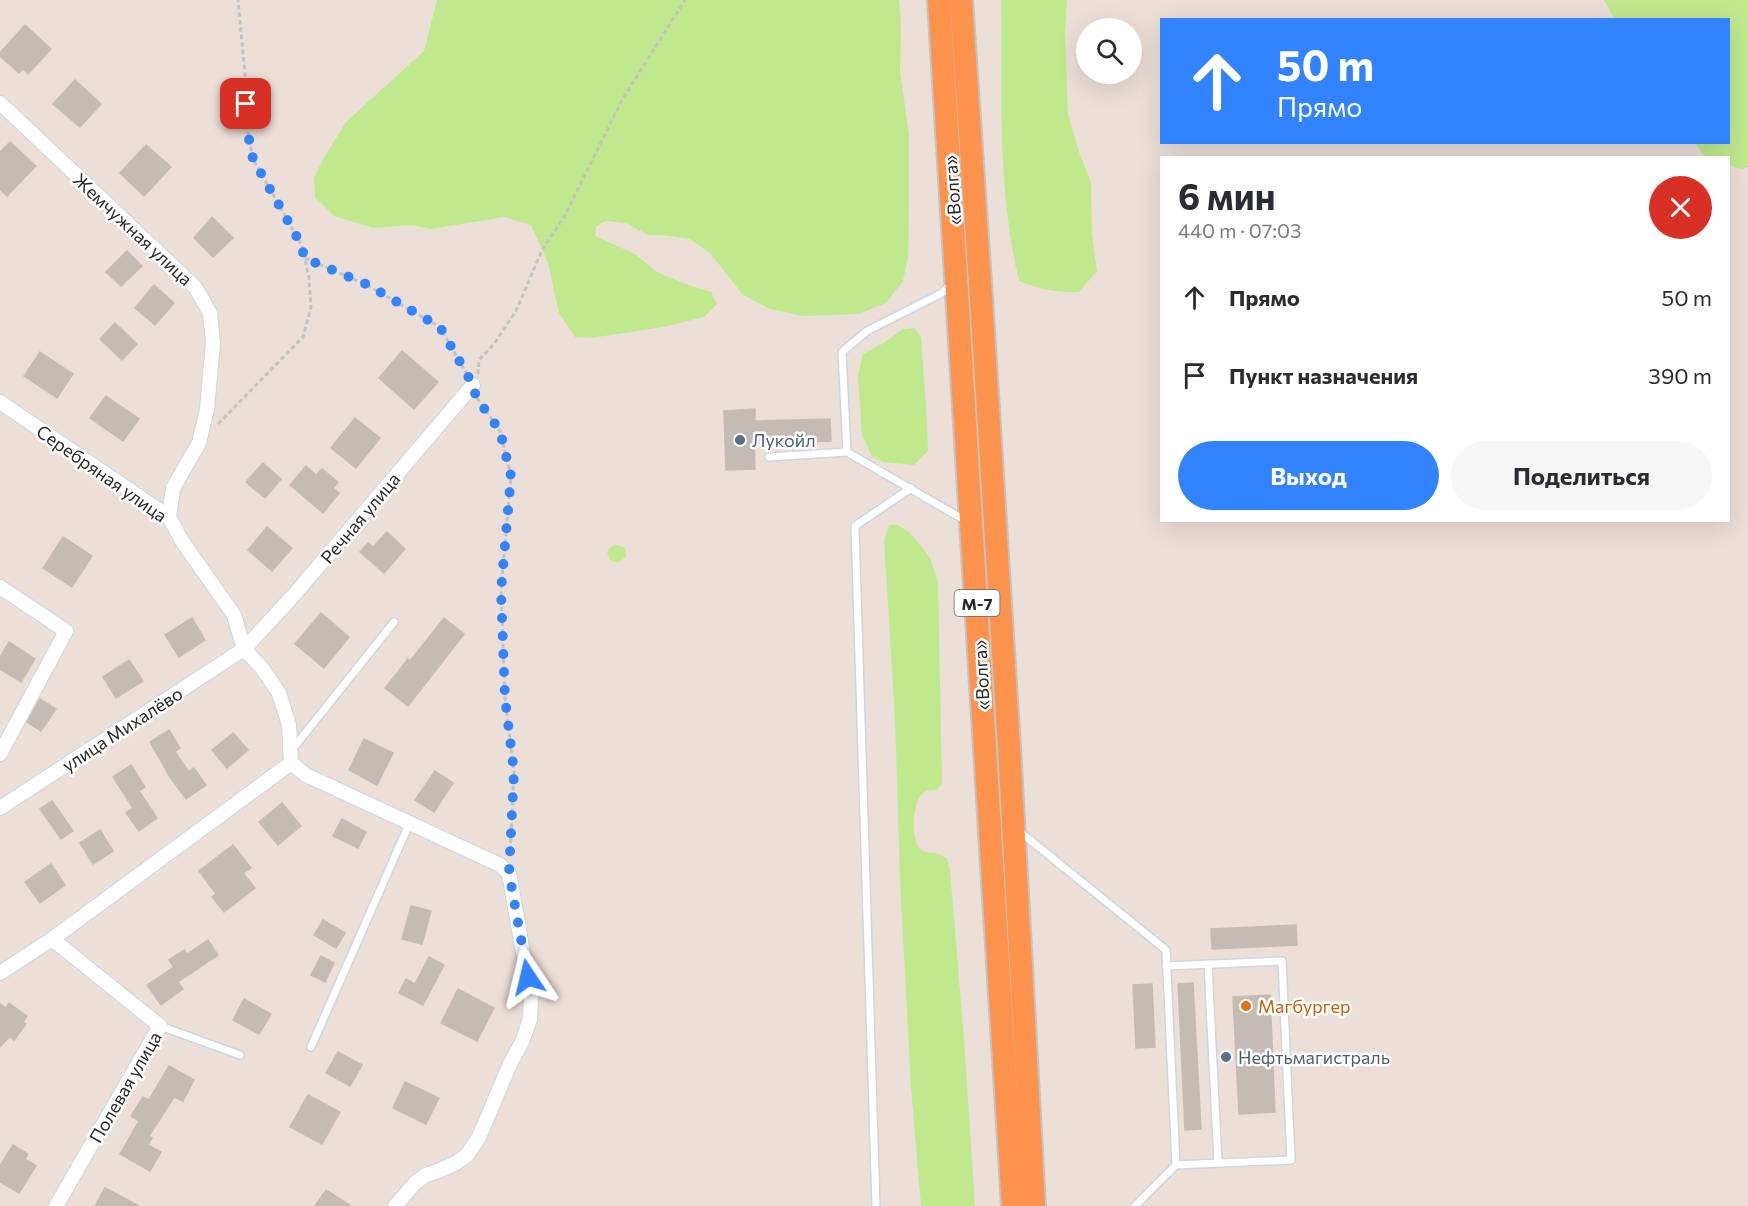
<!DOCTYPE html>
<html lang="ru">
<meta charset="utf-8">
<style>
:root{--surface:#fff;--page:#f7f7f7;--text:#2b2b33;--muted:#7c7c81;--accent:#3283ff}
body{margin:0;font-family:Commissioner,sans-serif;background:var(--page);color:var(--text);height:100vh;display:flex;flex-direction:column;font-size:22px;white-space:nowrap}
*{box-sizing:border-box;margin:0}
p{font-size:20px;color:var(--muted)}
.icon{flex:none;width:33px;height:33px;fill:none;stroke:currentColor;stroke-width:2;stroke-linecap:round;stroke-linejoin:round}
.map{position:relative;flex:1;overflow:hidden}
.details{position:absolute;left:1160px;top:156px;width:570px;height:366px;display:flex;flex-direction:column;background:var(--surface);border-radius:0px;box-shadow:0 6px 24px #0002}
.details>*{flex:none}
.guide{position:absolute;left:1160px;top:18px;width:570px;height:126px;border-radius:0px;box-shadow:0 6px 24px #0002;background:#3283ff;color:#fff;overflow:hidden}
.buttons{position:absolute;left:1076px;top:18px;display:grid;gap:12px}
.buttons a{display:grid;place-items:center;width:66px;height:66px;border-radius:50%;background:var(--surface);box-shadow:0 6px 24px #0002;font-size:30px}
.pin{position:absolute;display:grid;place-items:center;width:51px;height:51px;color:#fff;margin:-26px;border-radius:12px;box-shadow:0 3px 9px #0006}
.me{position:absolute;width:66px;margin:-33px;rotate:350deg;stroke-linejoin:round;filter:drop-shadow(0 0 4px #0008)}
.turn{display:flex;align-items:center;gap:21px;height:126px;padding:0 18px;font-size:27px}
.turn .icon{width:78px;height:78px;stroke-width:2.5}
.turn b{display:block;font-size:42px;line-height:51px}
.round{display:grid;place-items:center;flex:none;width:63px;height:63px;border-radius:32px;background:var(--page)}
.headline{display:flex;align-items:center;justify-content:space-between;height:102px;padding:0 18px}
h1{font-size:36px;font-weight:700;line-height:45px}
.button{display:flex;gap:12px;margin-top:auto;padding:12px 18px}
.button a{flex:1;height:69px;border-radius:36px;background:var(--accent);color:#fff;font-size:24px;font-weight:700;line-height:69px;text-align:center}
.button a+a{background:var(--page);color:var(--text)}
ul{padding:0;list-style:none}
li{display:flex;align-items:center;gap:18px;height:78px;padding:0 18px}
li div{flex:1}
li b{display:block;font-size:22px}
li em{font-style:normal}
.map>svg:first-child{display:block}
.green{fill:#c0e98e}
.building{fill:#c3bbb4;stroke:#c7bbb2;stroke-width:1.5}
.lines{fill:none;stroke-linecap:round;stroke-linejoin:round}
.service-casing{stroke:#cdd6e3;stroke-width:10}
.minor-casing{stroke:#cdd6e3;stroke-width:16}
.trunk-casing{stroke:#c3c3c3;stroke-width:26}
.path{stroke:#c3c3c3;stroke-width:3;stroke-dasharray:4.5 3;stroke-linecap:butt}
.service{stroke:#fff;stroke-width:7}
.minor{stroke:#fff;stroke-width:14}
.trunk{stroke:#fe934e;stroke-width:22}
.route{stroke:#3283ff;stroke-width:10;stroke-dasharray:0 18}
.service-dot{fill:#5c6f8a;stroke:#fff;stroke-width:2}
.food-dot{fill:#e8710a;stroke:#fff;stroke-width:2}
.labels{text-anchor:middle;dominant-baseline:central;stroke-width:5;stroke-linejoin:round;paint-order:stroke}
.shield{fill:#fff;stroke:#686868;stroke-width:1.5}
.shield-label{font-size:16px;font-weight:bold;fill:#282828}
.street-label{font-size:18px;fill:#282828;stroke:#fff}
.service-label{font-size:18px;fill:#4e5e75;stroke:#fff;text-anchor:start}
.food-label{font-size:18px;fill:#c56008;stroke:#fff;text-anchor:start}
</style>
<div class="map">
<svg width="1748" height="1206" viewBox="0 0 1748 1206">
<rect width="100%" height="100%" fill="#ecdfd8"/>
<g class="green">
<polygon points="437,0 899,0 901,24 900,72 909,134 909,211 908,258 903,281 886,303 859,314 803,316 770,309 743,295 710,253 690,239 663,235 648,235 626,223 606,221 596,226 595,236 635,254 657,272 685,284 711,292 717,304 704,317 663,327 591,338 575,337 559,313 548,263 531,225 504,217 431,229 412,225 373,228 334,216 315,197 314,178 323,159 346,122 424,51"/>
<path d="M 1001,0 L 1067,0 L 1065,35 L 1068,114 L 1080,155 L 1091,182 L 1092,234 L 1097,271 L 1079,292 C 1057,293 1039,289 1019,281 C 997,189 1002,94 1001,0 Z"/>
<polygon points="1604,0 1748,0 1748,167 1742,169 1728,165 1728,158 1706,157 1694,143 1728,142 1728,20 1614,19"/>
<polygon points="914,328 921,337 927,420 928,451 914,465 883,462 872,456 862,435 858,375 863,354 882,344 903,329"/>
<path d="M 889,525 L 898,525 L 909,532 L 921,546 L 930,558 L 938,582 L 942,784 L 936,790 C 931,790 927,790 923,793 C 912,802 910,841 921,850 C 927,854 933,852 939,854 C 942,855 945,857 947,859 L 950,870 L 964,1039 L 975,1206 L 921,1206 L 911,1087 L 900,880 L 895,718 L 884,540 Z"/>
<polygon points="617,545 625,548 626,557 618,563 610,560 607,552 611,547"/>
</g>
<g class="building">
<polygon points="25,25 51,49 28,74 23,69 19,73 0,56 0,53"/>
<polygon points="75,80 101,104 80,127 53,104"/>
<polygon points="10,142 36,166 7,196 0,189 0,152"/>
<polygon points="146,145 171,167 144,196 120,173"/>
<polygon points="212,217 233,238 213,257 194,238"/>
<polygon points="127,251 142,266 121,286 106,272"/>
<polygon points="154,285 174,303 155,325 135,308"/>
<polygon points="115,323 137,344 122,360 100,339"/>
<polygon points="402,351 438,382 414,409 379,378"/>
<polygon points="40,352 73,374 57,398 24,376"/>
<polygon points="106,396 139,419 123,441 90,418"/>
<polygon points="755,409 755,421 830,419 831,441 754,444 755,469 726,470 724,411"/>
<polygon points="355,418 380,438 356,468 331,448"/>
<polygon points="263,463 281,479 265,498 246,482"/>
<polygon points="306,466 316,475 322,469 338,482 333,488 339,493 323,513 290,485"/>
<polygon points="267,527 292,548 272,571 248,550"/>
<polygon points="387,532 405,549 384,573 360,552 368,543 373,547"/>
<polygon points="63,537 92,556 72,587 43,568"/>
<polygon points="321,613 349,637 324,668 295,644"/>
<polygon points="192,618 205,640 179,657 165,635"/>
<polygon points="444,618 464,634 408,706 385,688 408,659 410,661"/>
<polygon points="9,642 35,659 21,682 0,669 0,657"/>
<polygon points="129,660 143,681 116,698 103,677"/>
<polygon points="40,699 56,709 41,731 27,722"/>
<polygon points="169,730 180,748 175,752 189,772 194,768 206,785 186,799 170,777 150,742"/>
<polygon points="233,733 248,750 227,768 212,750"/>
<polygon points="364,739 393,753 377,785 349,770"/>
<polygon points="131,765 145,787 139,791 157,818 139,831 126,813 133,808 113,777"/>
<polygon points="435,771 453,783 434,812 415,800"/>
<polygon points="52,801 73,831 61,839 40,809"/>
<polygon points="282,803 301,826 278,845 259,822"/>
<polygon points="342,819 366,832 358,848 333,836"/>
<polygon points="100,830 113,851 93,864 80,843"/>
<polygon points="233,845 251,868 243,873 255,888 224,912 212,897 216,894 199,871"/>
<polygon points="51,864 65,885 40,903 25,882"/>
<polygon points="411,906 431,911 422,944 402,939"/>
<polygon points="323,920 345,933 336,948 314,935"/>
<polygon points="1296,925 1297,945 1212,949 1211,929"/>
<polygon points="208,940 218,955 178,982 183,989 161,1005 147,985 174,967 169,960 184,950 187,954"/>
<polygon points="321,956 334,963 325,982 311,975"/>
<polygon points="429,957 444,965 423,1005 399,993 406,979 415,984"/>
<polygon points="1193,983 1201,1129 1185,1130 1178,984"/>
<polygon points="1152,984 1155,1047 1136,1048 1133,985"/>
<polygon points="458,989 494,1008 477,1041 441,1023"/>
<polygon points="1270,995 1275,1112 1239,1114 1233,997"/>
<polygon points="244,999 271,1014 259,1034 233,1020"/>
<polygon points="9,1003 27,1016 23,1022 26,1024 14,1040 10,1036 0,1047 0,1004 6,1008"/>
<polygon points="338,1052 362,1065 350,1086 326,1073"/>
<polygon points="169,1066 194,1080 183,1101 174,1097 149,1136 152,1138 148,1145 161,1152 150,1171 120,1154 139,1121 131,1116 143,1097 149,1100"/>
<polygon points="405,1082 439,1098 426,1124 393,1108"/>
<polygon points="308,1095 340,1112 322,1144 290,1127"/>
<polygon points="13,1145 28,1154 25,1159 36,1166 19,1193 0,1182 0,1166"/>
<polygon points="105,1188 139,1206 95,1206"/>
<polygon points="326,1190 351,1206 315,1206"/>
</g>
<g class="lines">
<defs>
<g id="service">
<polyline points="952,282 942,293 867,331 842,352 847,452 966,521"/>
<polyline points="769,457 847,452"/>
<polyline points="291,751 394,622"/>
<polyline points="1019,831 1166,950 1176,1165 1135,1206"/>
<polyline points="1208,964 1218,1163"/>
<polyline points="1166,966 1282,961 1291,1160 1176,1165"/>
<polyline points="160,1026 240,1055"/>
<polyline points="311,1047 410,822"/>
<polyline points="876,1206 855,526 911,488"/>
</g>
<g id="minor">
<polyline points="0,103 195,287 210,313 213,343 207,409 199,443 173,488 169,517"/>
<polyline points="0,402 169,517 182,541 234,615 244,649 262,668 279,693 289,725 291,763 306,775 500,865 509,873 531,998 530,1019 522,1042 511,1062 479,1137 467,1155 456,1163 438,1171 426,1175 415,1183 395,1206"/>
<polyline points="0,587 66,631 0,754"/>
<polyline points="0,808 244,649 293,596 473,385"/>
<polyline points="52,939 160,1026 56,1206"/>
<polyline points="0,973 52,939 291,763"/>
</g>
<g id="trunk">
<polyline points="939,0 1013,1206"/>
<polyline points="961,0 981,298 1009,747 1034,1206"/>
</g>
</defs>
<use href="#service" class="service-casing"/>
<use href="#minor" class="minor-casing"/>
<use href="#trunk" class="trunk-casing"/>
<g class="path">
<polyline points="305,258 365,284 440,327 466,373"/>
<polyline points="478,374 479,360 494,344 516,311 542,250 564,217 622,100 685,0"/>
<polyline points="477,398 500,431 511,476 501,591 505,698 514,772 510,856"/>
<polyline points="218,424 303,337 311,307 309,278 302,246 253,159 246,124 246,85 238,0"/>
</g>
<use href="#service" class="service"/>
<use href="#minor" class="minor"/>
<use href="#trunk" class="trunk"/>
</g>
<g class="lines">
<polyline class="route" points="246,104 246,124 253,159 302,246 304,258 366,284 440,327 473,385 476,397 500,431 511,476 501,591 505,698 514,772 509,873 528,977"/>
</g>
<g class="service-dot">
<circle cx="740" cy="440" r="6"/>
<circle cx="1226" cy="1057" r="6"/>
</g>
<circle class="food-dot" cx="1246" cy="1006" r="6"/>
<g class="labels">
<rect class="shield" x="954.5" y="590" width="45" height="26" rx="4.5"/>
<g class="shield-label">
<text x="977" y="603">М-7</text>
</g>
<g class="street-label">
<text transform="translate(952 190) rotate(-94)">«Волга»</text>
<text transform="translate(133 229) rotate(43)">Жемчужная улица</text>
<text transform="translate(102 473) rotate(35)">Серебряная улица</text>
<text transform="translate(360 518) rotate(-50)">Речная улица</text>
<text transform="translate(981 675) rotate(-93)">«Волга»</text>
<text transform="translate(122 729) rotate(-33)">улица Михалёво</text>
<text transform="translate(125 1087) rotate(-60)">Полевая улица</text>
</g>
<g class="service-label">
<text x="752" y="440">Лукойл</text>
<text x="1238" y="1057">Нефтьмагистраль</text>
</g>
<g class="food-label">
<text x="1258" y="1006">Магбургер</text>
</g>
</g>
</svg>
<div class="buttons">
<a><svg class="icon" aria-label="search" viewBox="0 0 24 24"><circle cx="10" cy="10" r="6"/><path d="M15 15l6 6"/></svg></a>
</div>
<div class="pin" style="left:246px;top:104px;background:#d93025"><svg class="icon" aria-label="arrive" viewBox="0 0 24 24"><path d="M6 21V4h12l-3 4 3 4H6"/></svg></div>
<svg class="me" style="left:528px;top:977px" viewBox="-20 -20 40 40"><path d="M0-17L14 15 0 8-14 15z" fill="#3283ff" stroke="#fff" stroke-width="4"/></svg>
<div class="guide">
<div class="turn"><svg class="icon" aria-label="ahead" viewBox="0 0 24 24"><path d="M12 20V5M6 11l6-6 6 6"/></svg><div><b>50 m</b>Прямо</div></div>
</div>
<section class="details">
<div class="headline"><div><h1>6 мин</h1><p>440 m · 07:03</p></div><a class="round" style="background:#d93025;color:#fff"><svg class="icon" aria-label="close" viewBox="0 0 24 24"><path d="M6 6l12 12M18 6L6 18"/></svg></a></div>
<ul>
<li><svg class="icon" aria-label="ahead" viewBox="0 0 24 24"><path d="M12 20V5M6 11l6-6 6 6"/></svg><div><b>Прямо</b></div><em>50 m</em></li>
<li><svg class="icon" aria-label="arrive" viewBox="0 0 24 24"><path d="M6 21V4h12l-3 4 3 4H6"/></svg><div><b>Пункт назначения</b></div><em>390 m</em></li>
</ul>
<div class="button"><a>Выход</a><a>Поделиться</a></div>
</section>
</div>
